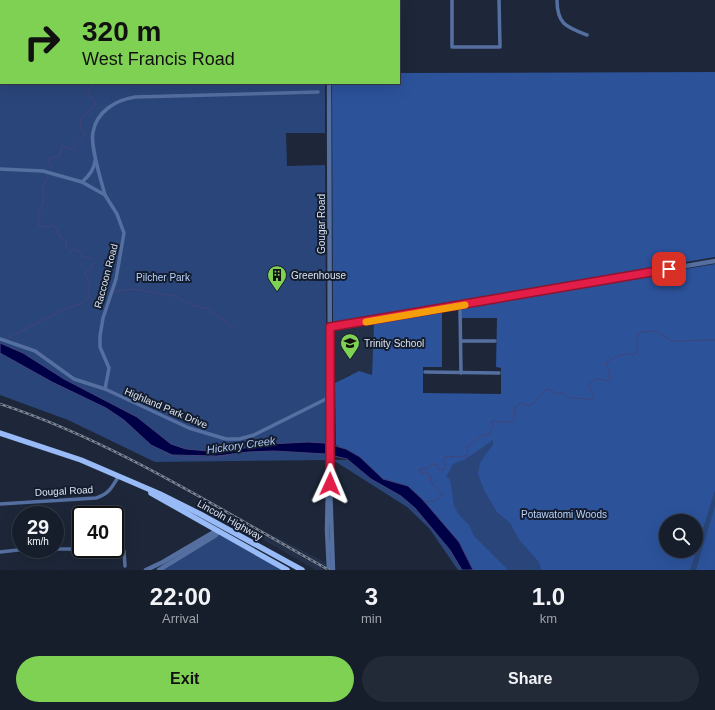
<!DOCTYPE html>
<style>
:root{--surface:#161d2b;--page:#232a37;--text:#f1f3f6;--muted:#9ea2a9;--line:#353b47;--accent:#7ed153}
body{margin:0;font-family:Arial,sans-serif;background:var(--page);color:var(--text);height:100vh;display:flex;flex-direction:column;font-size:15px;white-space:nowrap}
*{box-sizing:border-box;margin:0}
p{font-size:13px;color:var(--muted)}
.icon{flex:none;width:22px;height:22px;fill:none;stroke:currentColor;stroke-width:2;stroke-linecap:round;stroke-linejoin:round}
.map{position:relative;height:570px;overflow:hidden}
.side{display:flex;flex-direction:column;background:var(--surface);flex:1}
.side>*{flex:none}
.top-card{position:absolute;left:0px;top:0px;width:400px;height:84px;box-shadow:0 4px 16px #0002,0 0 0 1px var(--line);background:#7ed153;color:#111;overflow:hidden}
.fabs{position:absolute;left:659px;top:514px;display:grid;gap:8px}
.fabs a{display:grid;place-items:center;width:44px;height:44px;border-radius:50%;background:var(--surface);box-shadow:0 4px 16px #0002,0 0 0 1px var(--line);font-size:20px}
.speed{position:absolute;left:12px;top:506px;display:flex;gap:8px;font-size:20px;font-weight:700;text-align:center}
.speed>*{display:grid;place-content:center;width:52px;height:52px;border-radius:50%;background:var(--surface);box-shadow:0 4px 16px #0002,0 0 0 1px var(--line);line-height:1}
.speed small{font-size:10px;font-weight:400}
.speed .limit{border:2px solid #111;border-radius:6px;background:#fff;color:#111}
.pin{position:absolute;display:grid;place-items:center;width:34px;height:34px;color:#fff;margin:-17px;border-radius:8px;box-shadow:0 2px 6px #0006}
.me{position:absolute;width:44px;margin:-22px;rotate:1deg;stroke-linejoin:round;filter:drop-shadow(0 0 3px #0008)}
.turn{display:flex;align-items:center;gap:14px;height:84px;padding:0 16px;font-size:18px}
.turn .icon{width:52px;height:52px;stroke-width:2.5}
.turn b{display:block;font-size:28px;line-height:34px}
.eta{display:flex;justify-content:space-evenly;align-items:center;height:68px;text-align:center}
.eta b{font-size:24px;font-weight:600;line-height:28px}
.cta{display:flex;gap:8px;margin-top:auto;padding:8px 16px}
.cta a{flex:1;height:46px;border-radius:24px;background:var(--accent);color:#111;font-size:16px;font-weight:600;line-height:46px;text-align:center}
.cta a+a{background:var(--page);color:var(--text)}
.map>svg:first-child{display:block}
.built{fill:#233047}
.green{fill:#2a457a;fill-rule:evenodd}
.forest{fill:#2c529a}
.water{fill:#000046;stroke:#424479}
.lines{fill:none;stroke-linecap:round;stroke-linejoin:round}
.stream{stroke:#424479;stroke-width:1}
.minor{stroke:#556fa1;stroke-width:3.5}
.tertiary{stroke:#556fa1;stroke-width:4.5}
.primary{stroke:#98baf7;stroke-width:5.5}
.rail-casing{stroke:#7e8695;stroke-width:2.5}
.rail{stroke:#131d2f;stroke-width:1;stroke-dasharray:3;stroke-linecap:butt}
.route-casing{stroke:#92132f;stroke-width:10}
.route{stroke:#e11d48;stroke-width:7}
.slow{stroke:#f59e0b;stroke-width:7}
.labels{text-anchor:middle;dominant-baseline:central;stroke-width:4;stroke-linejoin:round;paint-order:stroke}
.street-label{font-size:10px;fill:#dde4f0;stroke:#131d2f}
.poi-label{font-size:10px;fill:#dde4f0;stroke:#131d2f;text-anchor:start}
.park-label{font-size:10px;fill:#bbd2fb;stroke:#131d2f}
.water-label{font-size:11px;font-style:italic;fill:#aec4ed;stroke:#131d2f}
</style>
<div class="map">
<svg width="715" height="570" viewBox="0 0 715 570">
<rect width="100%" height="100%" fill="#1d2739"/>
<g class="built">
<polygon points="374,323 372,375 349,375 333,384 333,330"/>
<polygon points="265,531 319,559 336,570 316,570 260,538"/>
</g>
<g class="green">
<polygon points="0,0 308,0 1,1 1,83 325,83 325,133 286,133 287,166 325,165 327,460 155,462 68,420 0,395"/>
<path d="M 493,439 L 493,444 L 484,459 L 715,459 L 715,570 L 458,570 L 429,528 L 407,507 L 333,460 L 466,459 ZM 666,521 L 696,521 L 696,551 L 666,551 Z"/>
<polygon points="218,534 284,570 162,570"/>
</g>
<g class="forest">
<polygon points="715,72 715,257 333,323 332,83 399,83 399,73"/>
<polygon points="715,264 715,490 696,551 696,521 666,521 666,551 696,551 690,570 541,570 539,562 520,541 510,523 497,512 484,490 478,474 480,463 493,444 493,440 466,459 453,464 446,477 450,479 454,506 459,515 469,525 474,536 508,570 473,570 459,542 423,500 408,486 383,479 360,457 336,445 335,383 359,371 372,375 374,323 442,311 442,367 423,367 423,393 501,394 501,368 496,367 497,318 462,318 462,307"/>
<polygon points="715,506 715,570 696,570"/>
</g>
<polygon class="water" points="0,343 23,353 64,379 137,417 171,444 186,449 220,452 269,444 308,442 324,443 346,449 360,457 383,479 408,486 423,500 459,542 473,570 462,570 450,550 415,508 401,496 371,479 347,459 326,454 274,451 248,452 217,456 172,455 151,445 124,420 106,408 52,382 0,353"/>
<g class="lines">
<g class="stream">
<polyline points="17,0 18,1"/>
<polyline points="12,1 15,0"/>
<polyline points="28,1 28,0"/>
<polyline points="0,12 1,11"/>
<path d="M 51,167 L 48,159 L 59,156 L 62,146 L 71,150 L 74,148 L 74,145 L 83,137 L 85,132 L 81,129 L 80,119 C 87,115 87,110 94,106 L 95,102 L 88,94 L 93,83"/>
<polyline points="48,174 46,182 42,188 44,200 38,216 39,226 49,227 54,225 61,239 66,240 66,247 71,252 74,249 79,251 82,256 93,259"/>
<path d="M 94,261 L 90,270 L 85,272 L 90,285 C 87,294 87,300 97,304 L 110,292"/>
<polyline points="114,292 133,289 174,296 194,306 206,308 236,329"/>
<polyline points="6,339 67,308 81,304 88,298"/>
<path d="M 166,453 C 185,462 213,460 233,454"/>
<path d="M 424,502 L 434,501 L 443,495 L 431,482 L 430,475 L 427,473 L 421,473 L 420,469 L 428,468 L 432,464 L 436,464 L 438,469 L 443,470 L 446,465 L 443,460 L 445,457 L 467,456 L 468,450 L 466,447 L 475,441 L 480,436 L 490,434 L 493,425 L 491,422 L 496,420 L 497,422 L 512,422 L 514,420 L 515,407 L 522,403 L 528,406 C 537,403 539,394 547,389 L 559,394 L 563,392 L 569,398 C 578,397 584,400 592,399 L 594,395 L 588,386 C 596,374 600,381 609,381 L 611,378 L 606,363 C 614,357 623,352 633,355 L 637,352 L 637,337 L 640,332 L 656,331 L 671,341 L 715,340"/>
</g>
<g class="minor">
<polyline points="452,0 452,47 500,47 499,0"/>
<path d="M 557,0 C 557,24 566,27 587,35"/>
<path d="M 0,169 L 43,171 L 82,182 C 89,176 94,170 95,161"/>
<polyline points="82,182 105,195 117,214 124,233 116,279 103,318 100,336 100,347 109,368 105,389"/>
<path d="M 105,195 C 101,180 90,146 93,132 C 97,111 116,100 135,97 L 318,92"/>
<polyline points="460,306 461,373"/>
<polyline points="0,339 35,351 74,379 105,389 189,428 226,439 239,439 254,435 330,397"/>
<polyline points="461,341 495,341"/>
<polyline points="425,372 499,373"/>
<path d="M 0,504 L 96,498 C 109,494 112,487 118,477"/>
<polyline points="55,549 81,549"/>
<polyline points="102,549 119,549 124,551 125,566"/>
<polyline points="0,552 27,549"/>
</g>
<g class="tertiary">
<polyline points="327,0 327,1"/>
<polyline points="330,327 715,261"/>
<polyline points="330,486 333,570"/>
<polyline points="146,570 163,562 214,532 218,532"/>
<polyline points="159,570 216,535 219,531"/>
<polyline points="329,570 327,530 330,397 329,83"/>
</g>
<g class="primary">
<polyline points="0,433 81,460 160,494 200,514 302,570"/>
<polyline points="151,493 287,570"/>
</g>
<defs>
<path id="rail" d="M 0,404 C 114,441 224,512 329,570"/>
</defs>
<use href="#rail" class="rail-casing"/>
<use href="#rail" class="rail"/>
</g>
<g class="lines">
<defs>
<polyline id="route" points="330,484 330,327 669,269"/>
</defs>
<use href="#route" class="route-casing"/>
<use href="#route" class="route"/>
<polyline class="slow" points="366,322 465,305"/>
</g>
<defs>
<symbol id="building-pin" viewBox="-11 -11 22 30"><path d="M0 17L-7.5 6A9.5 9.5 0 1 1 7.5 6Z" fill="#7ed153" stroke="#131d2f"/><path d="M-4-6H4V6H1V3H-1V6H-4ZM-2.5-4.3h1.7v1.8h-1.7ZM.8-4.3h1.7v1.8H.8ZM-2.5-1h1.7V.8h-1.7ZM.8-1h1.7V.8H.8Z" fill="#111"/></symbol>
<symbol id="school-pin" viewBox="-11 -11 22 30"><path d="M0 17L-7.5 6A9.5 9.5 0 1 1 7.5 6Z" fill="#7ed153" stroke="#131d2f"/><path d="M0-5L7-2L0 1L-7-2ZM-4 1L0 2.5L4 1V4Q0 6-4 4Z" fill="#111"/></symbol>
</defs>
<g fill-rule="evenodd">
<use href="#building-pin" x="266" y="264" width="22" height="30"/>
<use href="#school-pin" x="339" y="332" width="22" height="30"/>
</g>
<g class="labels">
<g class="street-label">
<text transform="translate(321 224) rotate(-90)">Gougar Road</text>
<text transform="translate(106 276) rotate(-75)">Raccoon Road</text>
<text transform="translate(166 408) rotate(23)">Highland Park Drive</text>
<text transform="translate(64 491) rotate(-3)">Dougal Road</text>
<text transform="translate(230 520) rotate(29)">Lincoln Highway</text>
</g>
<g class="poi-label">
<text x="291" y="275">Greenhouse</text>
<text x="364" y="343">Trinity School</text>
</g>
<g class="park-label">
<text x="163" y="277">Pilcher Park</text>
<text x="564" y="514">Potawatomi Woods</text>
</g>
<g class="water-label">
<text transform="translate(241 445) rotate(-8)">Hickory Creek</text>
</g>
</g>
</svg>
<div class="fabs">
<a><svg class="icon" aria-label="search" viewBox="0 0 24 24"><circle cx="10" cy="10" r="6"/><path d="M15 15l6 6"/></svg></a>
</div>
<div class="speed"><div>29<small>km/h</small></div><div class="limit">40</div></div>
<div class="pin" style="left:669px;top:269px;background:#d93025"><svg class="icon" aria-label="arrive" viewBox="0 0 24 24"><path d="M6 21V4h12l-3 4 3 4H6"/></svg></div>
<svg class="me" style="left:330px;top:484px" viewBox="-20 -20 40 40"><path d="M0-17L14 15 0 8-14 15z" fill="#e11d48" stroke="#fff" stroke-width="4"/></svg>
<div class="top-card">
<div class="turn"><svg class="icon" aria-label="right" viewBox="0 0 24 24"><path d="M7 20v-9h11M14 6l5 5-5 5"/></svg><div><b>320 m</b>West Francis Road</div></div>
</div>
</div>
<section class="side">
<div class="eta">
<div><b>22:00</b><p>Arrival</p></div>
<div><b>3</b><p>min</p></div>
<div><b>1.0</b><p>km</p></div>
</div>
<div class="cta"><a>Exit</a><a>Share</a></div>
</section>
